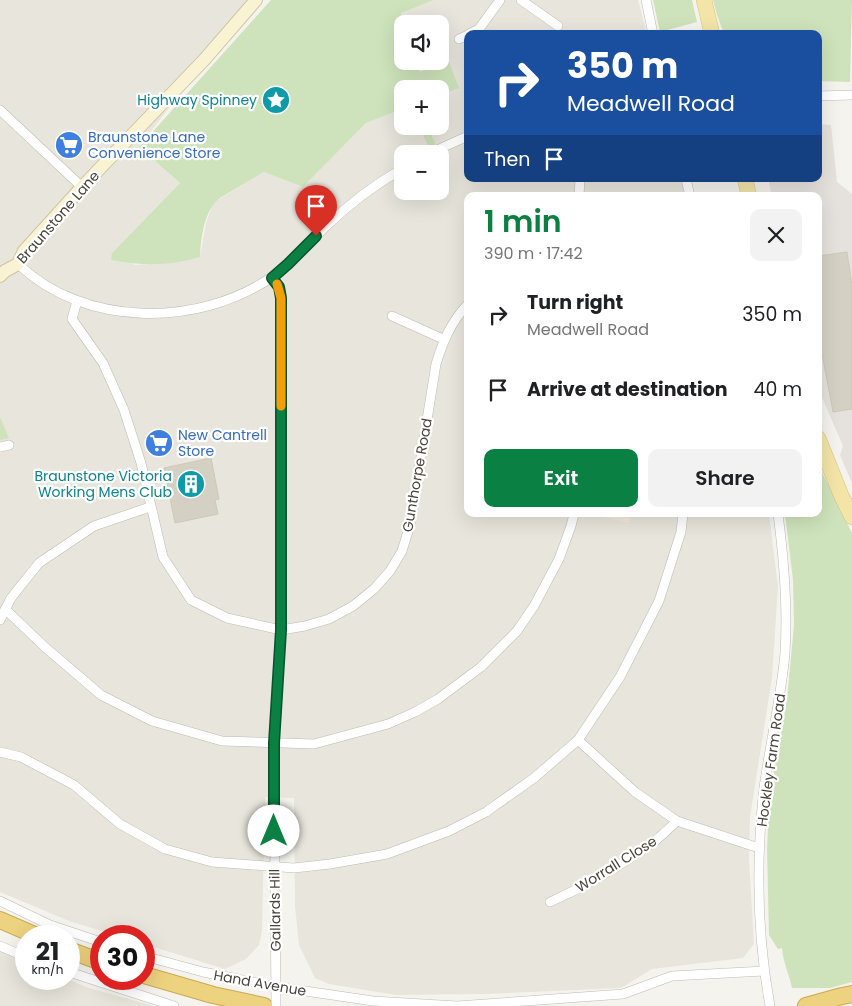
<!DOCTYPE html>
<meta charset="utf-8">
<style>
:root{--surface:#fff;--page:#f2f2f2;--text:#202124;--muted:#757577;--accent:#0b8043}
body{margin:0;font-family:Poppins,sans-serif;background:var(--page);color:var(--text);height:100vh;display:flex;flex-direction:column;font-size:19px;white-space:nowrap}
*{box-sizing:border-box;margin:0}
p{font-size:16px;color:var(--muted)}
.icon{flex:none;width:28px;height:28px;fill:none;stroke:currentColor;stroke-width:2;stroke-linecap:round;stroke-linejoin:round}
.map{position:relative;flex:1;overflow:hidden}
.panel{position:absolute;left:464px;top:192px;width:358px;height:325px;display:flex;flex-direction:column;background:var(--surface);border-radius:10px;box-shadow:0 5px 20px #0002}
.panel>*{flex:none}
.banner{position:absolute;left:464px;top:30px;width:358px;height:152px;border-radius:10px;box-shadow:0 5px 20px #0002;background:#1a4fa0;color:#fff;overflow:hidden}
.tools{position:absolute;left:394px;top:15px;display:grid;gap:10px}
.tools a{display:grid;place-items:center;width:55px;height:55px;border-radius:10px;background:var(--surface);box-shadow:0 5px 20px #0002;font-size:25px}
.speed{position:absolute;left:15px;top:925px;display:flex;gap:10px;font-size:25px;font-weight:700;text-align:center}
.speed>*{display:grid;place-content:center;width:65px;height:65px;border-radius:50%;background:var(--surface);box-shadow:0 5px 20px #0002;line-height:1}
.speed small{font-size:12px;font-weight:400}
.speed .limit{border:8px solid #d22;background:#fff;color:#111}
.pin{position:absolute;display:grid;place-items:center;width:42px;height:42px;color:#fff;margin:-51px -21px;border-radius:50% 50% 50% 0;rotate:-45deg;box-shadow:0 0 5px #0007}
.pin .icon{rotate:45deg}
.me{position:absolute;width:55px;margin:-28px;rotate:0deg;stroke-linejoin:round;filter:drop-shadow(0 0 4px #0008)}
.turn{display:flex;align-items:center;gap:18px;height:105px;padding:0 20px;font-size:22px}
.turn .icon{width:65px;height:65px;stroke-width:2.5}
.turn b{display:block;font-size:35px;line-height:42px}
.then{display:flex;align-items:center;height:48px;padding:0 20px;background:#0003;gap:10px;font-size:19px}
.round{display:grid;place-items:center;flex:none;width:52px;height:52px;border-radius:10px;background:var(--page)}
.head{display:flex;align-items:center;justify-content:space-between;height:85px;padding:0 20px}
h1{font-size:30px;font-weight:600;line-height:38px;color:var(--accent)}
.cta{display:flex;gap:10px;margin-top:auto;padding:10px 20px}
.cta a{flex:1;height:58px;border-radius:10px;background:var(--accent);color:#fff;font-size:20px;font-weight:600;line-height:58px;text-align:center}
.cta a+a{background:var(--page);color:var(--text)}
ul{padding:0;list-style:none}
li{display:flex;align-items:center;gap:15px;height:75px;padding:0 20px}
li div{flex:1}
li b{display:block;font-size:19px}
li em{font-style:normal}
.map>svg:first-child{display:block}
.residential{fill:#e8e5dc;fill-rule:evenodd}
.commercial{fill:#f3ebdb}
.industrial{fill:#e5e2de}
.green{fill:#cee3bb}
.building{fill:#d5d0c4;stroke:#cfc8b8}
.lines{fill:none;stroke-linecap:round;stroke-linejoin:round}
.street-casing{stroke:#bfbbb0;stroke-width:10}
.secondary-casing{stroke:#ccc4a0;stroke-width:14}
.primary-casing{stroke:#d7c379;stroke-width:16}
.highway-casing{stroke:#cca950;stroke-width:18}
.street{stroke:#fff;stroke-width:9}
.secondary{stroke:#f9f3d3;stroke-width:12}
.primary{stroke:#f3e4a8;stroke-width:15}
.highway{stroke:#edd27f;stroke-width:16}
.street-bridge-casing{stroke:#bfbbb0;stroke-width:10;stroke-linecap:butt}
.street-bridge{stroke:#fff;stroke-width:9}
.route-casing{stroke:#07532c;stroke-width:12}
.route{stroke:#0b8043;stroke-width:9}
.slow{stroke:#f59e0b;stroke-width:9}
.labels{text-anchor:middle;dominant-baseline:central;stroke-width:4.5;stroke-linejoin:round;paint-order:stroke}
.culture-label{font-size:14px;fill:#0d838f;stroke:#fff;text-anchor:end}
.shop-label{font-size:14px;fill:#366cbe;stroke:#fff;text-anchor:start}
.street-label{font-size:14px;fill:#49443b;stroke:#fff}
</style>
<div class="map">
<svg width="852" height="1006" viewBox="0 0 852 1006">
<rect width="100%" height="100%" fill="#f5f3ed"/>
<g class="residential">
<path d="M 0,0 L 251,0 L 139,147 L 180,183 L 112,253 L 135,265 L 177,262 L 200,257 L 206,223 L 213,203 L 264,172 L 303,187 L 366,123 L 402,109 L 402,126 L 419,126 L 429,147 L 436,144 L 427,126 L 440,126 L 440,95 L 458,88 L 420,72 L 416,61 L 440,61 L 440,24 L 404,24 L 401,13 L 434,0 L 638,0 L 646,31 L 645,34 L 468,34 L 468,179 L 681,179 L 685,196 L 468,196 L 468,514 L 769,514 L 778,587 L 772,678 L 750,817 L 749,859 L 754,944 L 743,958 L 652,969 L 621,988 L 485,994 L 396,995 L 329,984 L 315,978 L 299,945 L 295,906 L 294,798 L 265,797 L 262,931 L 259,945 L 246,959 L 225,969 L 144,944 L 144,936 L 118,936 L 69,921 L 0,892 ZM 402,154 L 440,154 L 440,191 L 402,191 Z"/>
<polygon points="0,951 26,962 26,979 67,979 89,988 154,1006 0,1006"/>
</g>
<polygon class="commercial" points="591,514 630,514 629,523"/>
<polygon class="industrial" points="818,124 831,125 837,182 852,194 852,483 840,455 843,446 818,388 818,196 772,196 768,179 818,179"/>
<g class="green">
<path d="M 271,0 L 434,0 L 401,13 L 404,24 L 402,24 L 402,61 L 416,61 L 420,72 L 449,62 L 459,88 L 440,95 L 440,89 L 402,89 L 402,109 L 366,123 L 303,187 L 264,172 L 220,198 C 204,210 201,238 200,257 C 170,266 141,266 111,260 L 112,253 L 180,183 L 139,147 Z"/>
<polygon points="653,0 692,0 697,22 660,32"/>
<polygon points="713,0 852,0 850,82 818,81 818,34 724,34 717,15"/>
<polygon points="419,126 427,126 436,144 429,148"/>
<polygon points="0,417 9,438 0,440"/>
<path d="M 818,464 L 852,533 L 852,982 L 830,988 L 792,988 C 789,974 783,962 782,948 L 778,949 L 769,935 L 767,849 L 769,801 L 787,700 L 794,625 L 793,580 L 785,514 L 818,514 Z"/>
</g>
<g class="building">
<polygon points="847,252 852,285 852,409 833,412 822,354 818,354 818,256"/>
<polygon points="211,458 219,499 215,500 218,514 175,523 164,468"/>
</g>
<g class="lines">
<defs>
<g id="street">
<polyline points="521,0 558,26"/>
<polyline points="646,0 653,34"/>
<polyline points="469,34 479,29 500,0"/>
<polyline points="459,39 468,35"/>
<polyline points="818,96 852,95"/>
<polyline points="0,110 82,187"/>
<polyline points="428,154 468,136"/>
<polyline points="686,179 690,196"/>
<polyline points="579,196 580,179"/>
<path d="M 18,264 C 84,327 197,328 272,277 C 291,264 307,245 324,228 C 348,205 374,185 402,169"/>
<polyline points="272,277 279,287 281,298 281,630 274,743 276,1006"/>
<path d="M 77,301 L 72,319 L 103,363 L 124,410 L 141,463 L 163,557 L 191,600 L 227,618 L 281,630 L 305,626 L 329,619 L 353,606 L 374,589 L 390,571 L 402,551 L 410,525 L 436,364 C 443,341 451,322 468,304"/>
<polyline points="392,316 443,339"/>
<polyline points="0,447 9,445"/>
<polyline points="5,609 46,648 101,695 152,721 222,741 314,744 388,724 415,712 438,699 481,667 517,631 534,606 559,559 571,526 574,514"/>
<polyline points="0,620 11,598 39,563 94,526 150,507"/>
<polyline points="578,740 635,792 677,821 759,848"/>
<polyline points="0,752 21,757 74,785 120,824 165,849 212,862 294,868 330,864 387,854 449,831 486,812 534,778 578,740 620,677 659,601 681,532 683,514"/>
<polyline points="0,901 50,925 101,942"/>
<path d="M 550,902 C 584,887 618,867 648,846 C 659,839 668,829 677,821"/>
<polyline points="0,946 26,957"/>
<polyline points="144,956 203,972 267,985"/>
<polyline points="69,972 174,1006"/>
<polyline points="285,988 373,1001 457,1006 623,994 672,976 764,971"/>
<path d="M 770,1006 C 757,935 756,860 764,788 C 770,743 781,699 785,653 C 788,606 784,560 778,514"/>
</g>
<polyline id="secondary" points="0,276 5,271 18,264 24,251 82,187 204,60 256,0"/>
<g id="primary">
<polyline points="704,0 712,34"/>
<polyline points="745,179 749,196"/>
<polyline points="818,438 841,495 852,517"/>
</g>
<g id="highway">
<polyline points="0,920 37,936"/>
<polyline points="69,950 101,962"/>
<polyline points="144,975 213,995 264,1006"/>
<polyline points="806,1006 842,996 852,994"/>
</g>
</defs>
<use href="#street" class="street-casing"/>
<use href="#secondary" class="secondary-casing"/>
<use href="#primary" class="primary-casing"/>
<use href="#highway" class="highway-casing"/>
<use href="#street" class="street"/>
<use href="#secondary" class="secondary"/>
<use href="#primary" class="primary"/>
<use href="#highway" class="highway"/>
<defs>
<polyline id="street-bridge" points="267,985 285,988"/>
</defs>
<use href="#street-bridge" class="street-bridge-casing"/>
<use href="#street-bridge" class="street-bridge"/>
</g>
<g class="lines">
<defs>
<polyline id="route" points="274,831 274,743 281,630 281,298 279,287 272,278 288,264 316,236"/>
</defs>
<use href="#route" class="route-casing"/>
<use href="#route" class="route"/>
<polyline class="slow" points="277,284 281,298 281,406"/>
</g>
<defs>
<symbol id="sight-disc" viewBox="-11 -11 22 22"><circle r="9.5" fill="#0f9aa8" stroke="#fff"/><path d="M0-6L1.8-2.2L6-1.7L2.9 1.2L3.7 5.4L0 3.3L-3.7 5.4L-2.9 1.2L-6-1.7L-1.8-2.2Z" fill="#fff"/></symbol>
<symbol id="supermarket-disc" viewBox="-11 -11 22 22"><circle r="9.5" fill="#3f7fe0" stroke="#fff"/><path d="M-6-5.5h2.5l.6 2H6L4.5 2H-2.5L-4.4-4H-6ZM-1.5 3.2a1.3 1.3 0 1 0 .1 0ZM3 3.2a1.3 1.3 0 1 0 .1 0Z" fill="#fff"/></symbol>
<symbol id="building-disc" viewBox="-11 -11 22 22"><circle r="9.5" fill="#0f9aa8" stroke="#fff"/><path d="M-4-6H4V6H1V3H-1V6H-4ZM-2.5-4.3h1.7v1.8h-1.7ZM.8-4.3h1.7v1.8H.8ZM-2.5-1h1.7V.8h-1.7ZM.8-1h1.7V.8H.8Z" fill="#fff"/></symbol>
</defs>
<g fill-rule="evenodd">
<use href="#sight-disc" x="260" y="84" width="32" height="32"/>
<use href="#supermarket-disc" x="53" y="129" width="32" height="32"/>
<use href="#supermarket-disc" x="143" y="427" width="32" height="32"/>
<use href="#building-disc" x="175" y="468" width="32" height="32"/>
</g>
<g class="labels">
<g class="culture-label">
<text x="257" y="100">Highway Spinney</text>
<text x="172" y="476">Braunstone Victoria<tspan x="172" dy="16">Working Mens Club</tspan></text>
</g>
<g class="shop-label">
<text x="88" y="137">Braunstone Lane<tspan x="88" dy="16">Convenience Store</tspan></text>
<text x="178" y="435">New Cantrell<tspan x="178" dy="16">Store</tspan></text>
</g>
<g class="street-label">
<text transform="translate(58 217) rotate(-49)">Braunstone Lane</text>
<text transform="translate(417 475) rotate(-80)">Gunthorpe Road</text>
<text transform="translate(771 760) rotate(-82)">Hockley Farm Road</text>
<text transform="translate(616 864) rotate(-32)">Worrall Close</text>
<text transform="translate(275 910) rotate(-91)">Gallards Hill</text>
<text transform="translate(260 983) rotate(10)">Hand Avenue</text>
</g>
</g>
</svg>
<div class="tools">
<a><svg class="icon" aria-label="sound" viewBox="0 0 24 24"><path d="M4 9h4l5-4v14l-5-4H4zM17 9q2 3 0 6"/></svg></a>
<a>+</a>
<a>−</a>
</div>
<div class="speed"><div>21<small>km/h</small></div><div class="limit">30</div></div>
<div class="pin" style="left:316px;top:236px;background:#d93025"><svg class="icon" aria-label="arrive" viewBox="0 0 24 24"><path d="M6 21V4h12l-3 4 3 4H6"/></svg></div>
<svg class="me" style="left:274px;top:831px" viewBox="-20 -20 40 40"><circle r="19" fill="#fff"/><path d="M0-13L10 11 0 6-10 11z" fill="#0b8043"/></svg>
<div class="banner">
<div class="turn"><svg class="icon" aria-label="right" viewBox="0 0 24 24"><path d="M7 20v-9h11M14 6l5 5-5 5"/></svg><div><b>350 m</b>Meadwell Road</div></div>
<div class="then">Then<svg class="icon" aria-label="arrive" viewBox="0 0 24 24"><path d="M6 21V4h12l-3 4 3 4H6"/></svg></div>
</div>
<section class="panel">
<div class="head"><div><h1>1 min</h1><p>390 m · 17:42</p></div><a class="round"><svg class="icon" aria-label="close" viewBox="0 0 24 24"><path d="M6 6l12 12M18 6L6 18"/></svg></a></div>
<ul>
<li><svg class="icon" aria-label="right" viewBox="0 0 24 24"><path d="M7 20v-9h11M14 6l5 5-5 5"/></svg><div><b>Turn right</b><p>Meadwell Road</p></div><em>350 m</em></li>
<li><svg class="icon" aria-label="arrive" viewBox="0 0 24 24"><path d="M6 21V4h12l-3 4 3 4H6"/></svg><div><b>Arrive at destination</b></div><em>40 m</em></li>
</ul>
<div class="cta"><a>Exit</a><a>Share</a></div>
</section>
</div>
